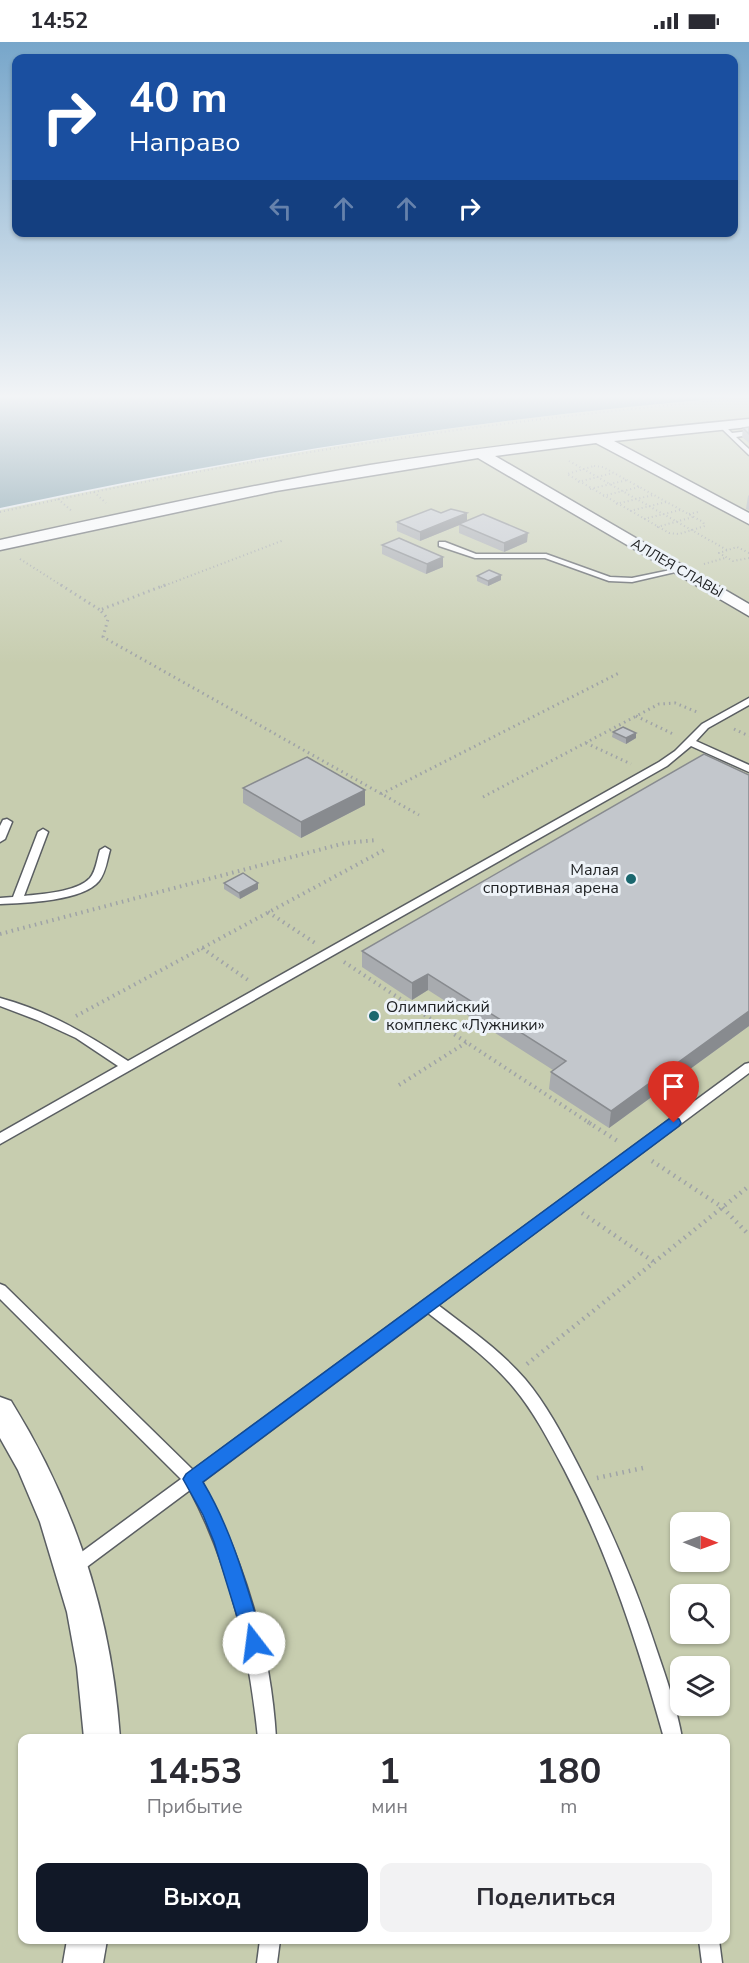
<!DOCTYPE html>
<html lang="ru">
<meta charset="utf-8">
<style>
:root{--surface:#fff;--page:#f2f2f3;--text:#2b2b33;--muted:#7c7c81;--accent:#111827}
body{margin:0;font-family:"Nunito Sans",sans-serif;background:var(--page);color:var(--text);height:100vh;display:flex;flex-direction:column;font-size:22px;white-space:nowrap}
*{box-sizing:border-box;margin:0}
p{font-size:20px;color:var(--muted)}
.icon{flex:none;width:33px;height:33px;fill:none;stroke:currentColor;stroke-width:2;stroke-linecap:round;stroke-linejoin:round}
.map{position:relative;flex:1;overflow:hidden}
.panel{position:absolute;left:18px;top:1692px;width:712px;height:210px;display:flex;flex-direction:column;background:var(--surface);border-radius:12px;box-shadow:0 2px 4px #0004}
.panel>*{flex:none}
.guide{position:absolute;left:12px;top:12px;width:726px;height:183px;border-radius:12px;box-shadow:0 2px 4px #0004;background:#1a4fa0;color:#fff;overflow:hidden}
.needle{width:39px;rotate:91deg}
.controls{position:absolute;left:670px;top:1470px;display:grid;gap:12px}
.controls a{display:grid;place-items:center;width:60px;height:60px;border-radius:12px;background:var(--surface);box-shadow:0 2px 4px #0004;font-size:30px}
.pin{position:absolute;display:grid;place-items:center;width:51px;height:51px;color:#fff;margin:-62px -26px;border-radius:50% 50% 50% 0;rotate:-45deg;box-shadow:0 0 6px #0007}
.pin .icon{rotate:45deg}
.me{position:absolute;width:66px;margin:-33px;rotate:345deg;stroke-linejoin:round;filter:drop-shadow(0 0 4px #0008)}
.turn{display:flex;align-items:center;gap:21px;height:126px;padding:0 18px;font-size:27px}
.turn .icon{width:78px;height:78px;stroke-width:2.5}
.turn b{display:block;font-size:42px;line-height:51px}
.lanes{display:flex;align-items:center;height:57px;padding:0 18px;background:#0003;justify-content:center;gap:30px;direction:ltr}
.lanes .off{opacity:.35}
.eta{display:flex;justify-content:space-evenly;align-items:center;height:102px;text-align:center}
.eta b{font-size:36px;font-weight:700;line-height:42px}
.action{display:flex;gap:12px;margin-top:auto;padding:12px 18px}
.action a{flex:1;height:69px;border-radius:12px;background:var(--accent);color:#fff;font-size:24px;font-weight:700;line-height:69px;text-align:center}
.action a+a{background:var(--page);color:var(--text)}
.status{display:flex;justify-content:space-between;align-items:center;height:42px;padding:0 30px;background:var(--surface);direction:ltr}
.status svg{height:16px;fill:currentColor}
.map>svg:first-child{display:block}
.green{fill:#c7cdaf;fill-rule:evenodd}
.water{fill:#6d919e}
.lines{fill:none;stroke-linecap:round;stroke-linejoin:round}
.lane-casing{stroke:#5a5e62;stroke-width:3}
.street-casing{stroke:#5a5e62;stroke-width:3}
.path-far3{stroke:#9fa3a7;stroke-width:2;stroke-dasharray:1 3;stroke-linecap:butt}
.path-far2{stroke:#9fa3a7;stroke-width:3;stroke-dasharray:1.5 4;stroke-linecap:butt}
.path-far1{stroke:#9fa3a7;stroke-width:4;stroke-dasharray:1.5 4.5;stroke-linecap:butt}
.path{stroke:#9fa3a7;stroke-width:4.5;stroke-dasharray:1.5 5;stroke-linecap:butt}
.lane{fill:#fff;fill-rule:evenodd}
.street{fill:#fff;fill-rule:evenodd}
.wall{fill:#a8abaf}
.shaded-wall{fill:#888b8f}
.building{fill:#c3c7cc;stroke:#888b8f;stroke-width:1.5}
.route{fill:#1a73e8;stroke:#114b97;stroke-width:1.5}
.poi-dot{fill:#1a676e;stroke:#eef3f8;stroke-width:2}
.labels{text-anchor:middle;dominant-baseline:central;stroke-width:6;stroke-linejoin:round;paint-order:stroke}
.far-street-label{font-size:14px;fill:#1e2022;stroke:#eef3f8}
.poi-label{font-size:16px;fill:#1e2022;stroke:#eef3f8;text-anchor:end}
</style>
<div class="status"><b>14:52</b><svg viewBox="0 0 49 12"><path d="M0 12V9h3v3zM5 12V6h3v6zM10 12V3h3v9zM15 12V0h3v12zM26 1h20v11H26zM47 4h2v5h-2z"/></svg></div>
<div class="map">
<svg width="749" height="1921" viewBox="0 0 749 1921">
<rect width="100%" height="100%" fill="#e1e6eb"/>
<path class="green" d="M 749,354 L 749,1921 L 0,1921 L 0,468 C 249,415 496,373 749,354 ZM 681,1480 L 720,1480 L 720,1520 L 681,1520 ZM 681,1552 L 720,1552 L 720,1592 L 681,1592 ZM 681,1624 L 720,1624 L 720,1664 L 681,1664 ZM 22,1696 L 726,1696 L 726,1898 L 22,1898 Z"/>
<path class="water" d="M 0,353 L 749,353 L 749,354 C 497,374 247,413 0,466 Z"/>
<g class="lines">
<defs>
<g id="lane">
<polygon points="720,383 724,383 732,391 749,389 749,393 736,395 749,407 749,413 719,384"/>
<polygon points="439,500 445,500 476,512 546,512 610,535 632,536 680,526 684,528 632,540 609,539 545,516 475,516 439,504"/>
<path d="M 749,656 L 749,663 L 708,686 L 696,699 L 749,723 L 749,730 L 691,704 L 667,724 L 0,1102 L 0,1091 L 118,1024 L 76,996 L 37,978 L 0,964 L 0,956 C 48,969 87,992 128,1019 L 659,720 L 675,709 L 702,682 Z"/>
<polygon points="7,777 12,780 5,797 0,800 0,784 3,778"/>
<path d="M 43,787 L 48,790 L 24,854 C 42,852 77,850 90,836 C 96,829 97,817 100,808 L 105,805 L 110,808 C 107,818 106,830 99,839 C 83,859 25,861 0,862 L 0,856 L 13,855 L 38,790 Z"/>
<path d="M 749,1021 L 749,1031 L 438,1263 C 468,1286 500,1308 525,1337 C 546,1362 562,1392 577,1421 C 609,1482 636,1544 657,1609 C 667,1638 677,1667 682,1696 L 664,1696 C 638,1603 609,1513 564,1427 C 549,1399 534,1370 514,1346 C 489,1316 458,1294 428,1271 L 202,1440 C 244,1518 271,1607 276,1696 L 258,1696 C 249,1609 231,1526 190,1448 L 80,1530 L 74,1533 L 68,1530 L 66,1525 L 68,1520 L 181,1437 L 0,1257 L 0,1242 L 5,1244 L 193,1428 L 745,1022 Z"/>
<polygon points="260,1898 280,1898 277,1921 257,1921"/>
<polygon points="699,1898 719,1898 722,1921 702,1921"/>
</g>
<g id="street">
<path d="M 749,377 L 749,385 L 614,399 L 749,471 L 749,482 L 596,401 L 495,414 L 749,562 L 749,574 L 478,416 L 276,449 L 0,508 L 0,498 C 123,471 246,444 370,423 C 496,403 622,389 749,377 Z"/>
<path d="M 0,1355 L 11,1359 C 75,1462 112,1575 120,1696 L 84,1696 L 77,1625 L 67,1570 L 40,1480 L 18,1428 L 0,1396 Z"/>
<polygon points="67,1898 107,1898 103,1921 63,1921"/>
</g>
</defs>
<use href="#lane" class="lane-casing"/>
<use href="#street" class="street-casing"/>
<g class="path-far3">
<polyline points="569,419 727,508"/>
<polygon points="594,424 603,425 703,480 705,484 679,492 669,491 567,432"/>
<polyline points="578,440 613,431"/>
<polyline points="590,447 627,438"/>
<polyline points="94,450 106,461"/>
<polyline points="603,454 639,445"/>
<polyline points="58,457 73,470"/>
<polyline points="616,462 653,453"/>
<polyline points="630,469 666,460"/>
<path d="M 0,470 C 248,415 496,377 749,356"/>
<polyline points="689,472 698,470"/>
<polyline points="644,477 680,468"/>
<polyline points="657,485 693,475"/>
<polyline points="749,511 737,505 719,511 733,519 749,516"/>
<polyline points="20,517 64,545"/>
<polyline points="704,522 725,516"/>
<polyline points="161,545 284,498"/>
</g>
<g class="path-far2">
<polyline points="61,543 100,568"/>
<polyline points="165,543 100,568 108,577 103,595 419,773"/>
<polyline points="636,674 675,693"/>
<polyline points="734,687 749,694"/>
<polyline points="586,701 631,722"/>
<polyline points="381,752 621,630"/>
<polyline points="483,755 659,662 675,661 697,670"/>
</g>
<g class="path-far1">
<polyline points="268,870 315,901"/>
<polyline points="0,892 345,801 377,798"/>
<polyline points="202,906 248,938"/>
<polyline points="344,920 591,1082"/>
<polyline points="76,974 386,807"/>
<polyline points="399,1043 467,1000"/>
</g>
<g class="path">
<polyline points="588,1080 619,1100"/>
<polyline points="652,1119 722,1165 749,1193"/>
<polyline points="582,1171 654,1220"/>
<polyline points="527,1322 749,1144"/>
<polyline points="597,1436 643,1426"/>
</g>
<use href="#lane" class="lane"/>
<use href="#street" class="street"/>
</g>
<g class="wall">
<polygon points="749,385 749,401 742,395 743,386"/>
<polygon points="749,453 749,468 746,467 748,454"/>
<polygon points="441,471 467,471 467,479 527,500 504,510 459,491 459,483 420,499 397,489 397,480"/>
<polygon points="382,503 443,515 443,525 426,532 382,512"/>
<polygon points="501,533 501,538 488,544 477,539 477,534"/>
<polygon points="613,690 636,691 636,696 626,702 612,695"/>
<polygon points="749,733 749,984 609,1086 549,1047 551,1030 553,1028 428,948 412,958 362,925 362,909"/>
<polygon points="243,746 365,748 365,763 301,796 243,761"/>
<polygon points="224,841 258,847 240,857 224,847"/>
</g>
<g class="shaded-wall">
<polygon points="467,471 467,480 420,499 420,490"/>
<polygon points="528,491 527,500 504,510 504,501"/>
<polygon points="443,515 443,525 426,532 427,522"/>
<polygon points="501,533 501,538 488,544 488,539"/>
<polygon points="636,691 636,696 626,702 626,696"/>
<polygon points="365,748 365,763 301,796 301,780"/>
<polygon points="258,841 258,847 240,857 239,851"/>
<polygon points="428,932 428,948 412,958 412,941"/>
<polygon points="749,969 749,984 609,1086 611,1069"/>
</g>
<g class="building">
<polygon points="749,385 749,392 743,386"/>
<polygon points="431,467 441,471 451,467 467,471 420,490 397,480"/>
<polygon points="483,472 528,491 504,501 459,482"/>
<polygon points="399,496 443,515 427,522 382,503"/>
<polygon points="489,528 501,533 488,539 477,534"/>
<polygon points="623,685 636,691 626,696 613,690"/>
<polygon points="704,712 749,733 749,969 611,1069 551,1030 566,1019 428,932 412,941 362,909"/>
<polygon points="307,715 365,748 301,780 243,746"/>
<polygon points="243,831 258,841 239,851 224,841"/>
</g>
<linearGradient id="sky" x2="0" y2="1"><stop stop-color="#77a6ca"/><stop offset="0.57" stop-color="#f2f4f6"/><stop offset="1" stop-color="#f2f4f6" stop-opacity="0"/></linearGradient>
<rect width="749" height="622" fill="url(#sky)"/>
<path class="route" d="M 674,1076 L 679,1077 L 681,1081 L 679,1084 L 203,1440 C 233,1490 247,1545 264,1601 L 261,1607 L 254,1610 L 247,1607 L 214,1500 L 203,1473 L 183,1437 L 186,1432 L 669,1077 Z"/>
<g class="poi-dot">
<circle cx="631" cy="837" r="6"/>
<circle cx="374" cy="974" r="6"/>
</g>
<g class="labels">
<g class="far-street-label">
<text transform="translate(677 526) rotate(30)">АЛЛЕЯ СЛАВЫ</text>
</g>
<g class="poi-label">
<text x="619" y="828">Малая<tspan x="619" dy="18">спортивная арена</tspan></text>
<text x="386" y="965" text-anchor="start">Олимпийский<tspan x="386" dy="18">комплекс «Лужники»</tspan></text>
</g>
</g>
</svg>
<div class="controls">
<a><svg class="needle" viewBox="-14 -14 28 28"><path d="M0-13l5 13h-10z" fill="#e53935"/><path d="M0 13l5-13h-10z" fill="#7c7c81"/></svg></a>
<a><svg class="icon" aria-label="search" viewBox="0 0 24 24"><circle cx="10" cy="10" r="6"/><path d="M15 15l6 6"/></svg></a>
<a><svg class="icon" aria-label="layers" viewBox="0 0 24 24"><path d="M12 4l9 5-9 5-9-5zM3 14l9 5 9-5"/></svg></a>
</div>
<div class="pin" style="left:674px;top:1081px;background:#d93025"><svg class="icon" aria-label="arrive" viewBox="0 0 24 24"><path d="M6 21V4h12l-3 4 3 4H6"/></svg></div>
<svg class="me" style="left:254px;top:1601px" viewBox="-20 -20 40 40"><circle r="19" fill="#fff"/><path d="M0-13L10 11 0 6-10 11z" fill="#1a73e8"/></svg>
<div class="guide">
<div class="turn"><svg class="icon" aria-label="right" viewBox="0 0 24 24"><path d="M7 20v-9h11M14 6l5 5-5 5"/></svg><div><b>40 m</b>Направо</div></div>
<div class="lanes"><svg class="icon off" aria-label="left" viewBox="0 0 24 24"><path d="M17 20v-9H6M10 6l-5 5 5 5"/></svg><svg class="icon off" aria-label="ahead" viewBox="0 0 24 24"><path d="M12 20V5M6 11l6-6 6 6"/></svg><svg class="icon off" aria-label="ahead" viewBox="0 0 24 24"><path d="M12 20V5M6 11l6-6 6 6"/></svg><svg class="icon" aria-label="right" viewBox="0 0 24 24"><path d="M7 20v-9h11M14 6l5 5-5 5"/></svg></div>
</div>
<section class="panel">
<div class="eta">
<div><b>14:53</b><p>Прибытие</p></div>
<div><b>1</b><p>мин</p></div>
<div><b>180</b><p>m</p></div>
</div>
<div class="action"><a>Выход</a><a>Поделиться</a></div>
</section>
</div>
